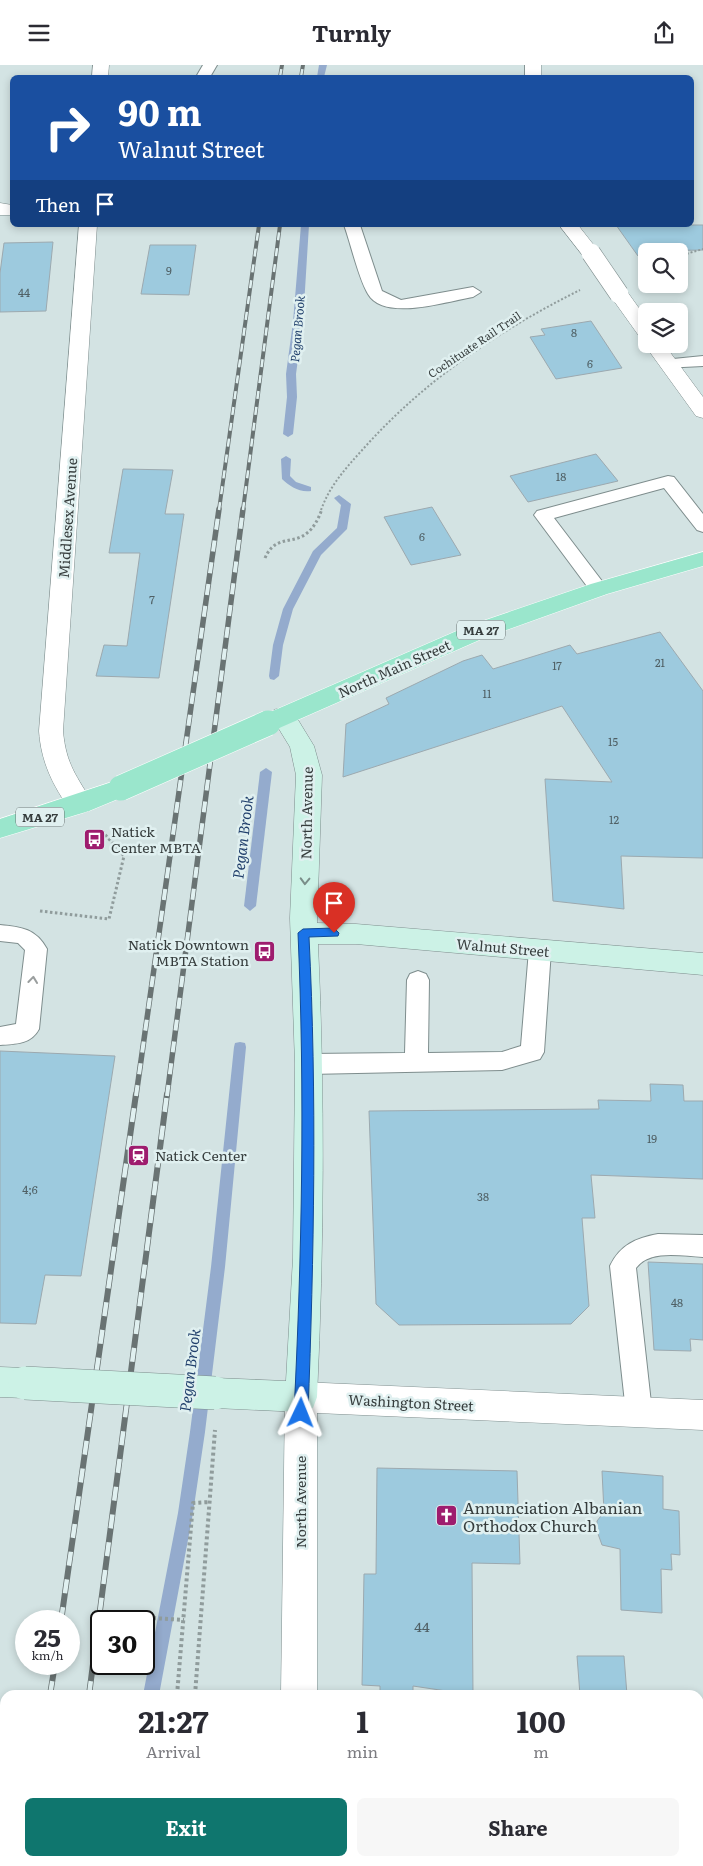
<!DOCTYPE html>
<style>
:root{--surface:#fff;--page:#f7f7f7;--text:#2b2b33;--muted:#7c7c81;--accent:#0f766e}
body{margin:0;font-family:Literata,serif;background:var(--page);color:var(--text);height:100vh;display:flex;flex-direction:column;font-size:19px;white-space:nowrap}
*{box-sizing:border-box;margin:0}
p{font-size:16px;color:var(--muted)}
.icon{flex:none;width:28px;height:28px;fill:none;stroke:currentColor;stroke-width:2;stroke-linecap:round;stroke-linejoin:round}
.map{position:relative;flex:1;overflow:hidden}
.sheet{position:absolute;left:0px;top:1625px;width:704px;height:176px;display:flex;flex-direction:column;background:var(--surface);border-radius:15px 15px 0 0;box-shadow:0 2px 8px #0003}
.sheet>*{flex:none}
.guide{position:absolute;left:10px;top:10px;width:684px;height:152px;border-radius:8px;box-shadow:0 2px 8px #0003;background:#1a4fa0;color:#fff;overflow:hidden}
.controls{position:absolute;left:638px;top:178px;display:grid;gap:10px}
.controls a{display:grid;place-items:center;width:50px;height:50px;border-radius:8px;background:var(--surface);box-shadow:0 2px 8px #0003;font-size:25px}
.speed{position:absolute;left:15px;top:1545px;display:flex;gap:10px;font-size:25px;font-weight:700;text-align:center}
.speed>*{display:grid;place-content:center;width:65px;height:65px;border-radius:50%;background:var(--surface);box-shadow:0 2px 8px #0003;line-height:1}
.speed small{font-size:12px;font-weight:400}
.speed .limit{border:2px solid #111;border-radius:8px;background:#fff;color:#111}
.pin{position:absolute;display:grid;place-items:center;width:42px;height:42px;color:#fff;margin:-51px -21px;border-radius:50% 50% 50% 0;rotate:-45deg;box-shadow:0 0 5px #0007}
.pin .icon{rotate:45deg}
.me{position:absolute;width:55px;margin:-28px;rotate:2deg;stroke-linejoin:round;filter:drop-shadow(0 0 4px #0008)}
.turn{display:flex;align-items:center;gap:18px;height:105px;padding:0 25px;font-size:22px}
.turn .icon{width:65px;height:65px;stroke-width:2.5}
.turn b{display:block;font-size:35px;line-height:42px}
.then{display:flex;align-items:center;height:48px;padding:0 25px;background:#0003;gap:10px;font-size:19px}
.eta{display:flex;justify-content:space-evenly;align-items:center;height:85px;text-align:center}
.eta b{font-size:30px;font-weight:700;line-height:35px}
.primary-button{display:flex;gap:10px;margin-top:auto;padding:10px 25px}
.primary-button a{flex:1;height:58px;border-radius:8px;background:var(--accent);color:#fff;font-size:20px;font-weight:700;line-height:58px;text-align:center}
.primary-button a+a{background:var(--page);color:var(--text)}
header{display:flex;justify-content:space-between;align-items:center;height:65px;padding:0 25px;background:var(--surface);font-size:22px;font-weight:700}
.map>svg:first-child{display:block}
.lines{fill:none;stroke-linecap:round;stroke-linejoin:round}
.stream{fill:#94abcd;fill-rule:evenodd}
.building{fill:#9dcade;stroke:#9ca9af}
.lane-casing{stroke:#7e8d8d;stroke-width:2}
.street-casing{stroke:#7e8d8d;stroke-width:1}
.secondary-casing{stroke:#7e8d8d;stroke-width:1}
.primary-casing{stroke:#fff;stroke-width:1}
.path-far2{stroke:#909c9c;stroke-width:2;stroke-dasharray:2 2;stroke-linecap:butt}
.path-far1{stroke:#909c9c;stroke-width:3;stroke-dasharray:2.5 2.5;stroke-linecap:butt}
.path{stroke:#909c9c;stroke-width:4;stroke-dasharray:3 3;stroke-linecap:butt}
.lane{fill:#fff;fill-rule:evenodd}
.street{fill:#fff;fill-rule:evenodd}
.secondary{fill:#ccf2e6;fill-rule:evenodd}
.primary{fill:#9ae6cc;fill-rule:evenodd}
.rail-far2-casing{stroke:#697373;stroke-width:4}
.rail-far1-casing{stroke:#697373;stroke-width:5.5}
.rail-casing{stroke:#697373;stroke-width:6}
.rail-far2{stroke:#e0f0f0;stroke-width:2.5;stroke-dasharray:8;stroke-linecap:butt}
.rail-far1{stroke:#e0f0f0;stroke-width:4;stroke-dasharray:11;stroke-linecap:butt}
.rail{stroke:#e0f0f0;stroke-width:4.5;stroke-dasharray:14;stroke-linecap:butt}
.street-bridge-casing{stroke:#7e8d8d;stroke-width:20;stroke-linecap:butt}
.secondary-bridge-casing{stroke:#7e8d8d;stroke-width:34;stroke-linecap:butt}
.primary-bridge-casing{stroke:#fff;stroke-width:26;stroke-linecap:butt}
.street-bridge{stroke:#fff;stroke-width:19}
.secondary-bridge{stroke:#ccf2e6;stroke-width:33}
.primary-bridge{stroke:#9ae6cc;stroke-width:25}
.oneway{stroke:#7a8e89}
.oneway2{stroke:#9a9e9e}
.route{fill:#1a73e8;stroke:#114b97}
.labels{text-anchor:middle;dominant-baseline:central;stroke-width:5;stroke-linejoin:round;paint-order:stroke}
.number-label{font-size:11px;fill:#506065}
.far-street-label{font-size:11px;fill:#363d3d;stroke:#e0f0f0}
.far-water-label{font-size:12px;font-style:italic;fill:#203f6b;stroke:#e0f0f0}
.shield{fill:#e0f0f0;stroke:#697373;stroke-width:1}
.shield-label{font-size:12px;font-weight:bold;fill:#363d3d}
.street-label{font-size:14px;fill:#363d3d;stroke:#e0f0f0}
.poi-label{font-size:14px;fill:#363d3d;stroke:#e0f0f0;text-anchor:start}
.near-number-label{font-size:14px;fill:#506065}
.water-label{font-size:15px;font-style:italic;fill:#203f6b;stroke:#e0f0f0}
.near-poi-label{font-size:16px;fill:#363d3d;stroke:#e0f0f0;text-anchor:start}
</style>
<header><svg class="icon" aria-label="menu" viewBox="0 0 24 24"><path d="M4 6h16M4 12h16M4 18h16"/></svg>Turnly<svg class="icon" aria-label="share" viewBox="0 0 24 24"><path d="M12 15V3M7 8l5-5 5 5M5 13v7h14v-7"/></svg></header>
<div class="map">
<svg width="703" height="1801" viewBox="0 0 703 1801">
<rect width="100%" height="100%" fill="#d3e3e3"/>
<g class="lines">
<g class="stream">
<polygon points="319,0 327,0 324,12 317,12"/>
<polygon points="301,160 309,160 303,257 296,309 297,332 293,369 288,372 283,369 287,332 286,309 293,257"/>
<path d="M 286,391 L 291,394 L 290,411 L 296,417 L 311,422 L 311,426 C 300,428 289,421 282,414 L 281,394 Z"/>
<polygon points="339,430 351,439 347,464 321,490 293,544 283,580 279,611 274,615 270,614 269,611 273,580 283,544 313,486 337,463 341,440 334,433"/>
<polygon points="266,703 272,707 256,841 250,846 244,841 260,707"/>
<polygon points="240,977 245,978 246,982 225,1202 205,1367 193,1448 159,1630 143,1630 178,1448 190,1367 211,1202 234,982 235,978"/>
<rect x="121" y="1796" width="18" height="5"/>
</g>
</g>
<g class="building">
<polygon points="616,160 703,160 703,185 646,186 646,190 638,191"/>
<polygon points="53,177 46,246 0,247 0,208 4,178"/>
<polygon points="150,180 196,180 189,230 141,229"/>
<polygon points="591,256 622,303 556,314 530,272 545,270 541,264"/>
<polygon points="596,389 618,416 528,437 510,411"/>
<polygon points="123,404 173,405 165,449 184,449 159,613 96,611 104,580 127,581 140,488 109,488"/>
<polygon points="432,442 461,490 411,500 384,452"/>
<polygon points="660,567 703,626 703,793 621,791 624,844 553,836 545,714 612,717 562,641 343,712 346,659 389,639 386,633 463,596 482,590 493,604 570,580 577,589"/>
<polygon points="0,986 115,991 81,1211 45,1210 36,1259 0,1258"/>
<polygon points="650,1019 683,1020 684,1036 703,1036 703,1114 591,1110 595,1153 582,1153 589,1241 571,1259 399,1260 376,1239 369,1046 599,1044 598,1035 651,1036"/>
<polygon points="648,1197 703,1199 703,1275 690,1274 691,1286 654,1285"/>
<polygon points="377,1403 517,1406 520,1499 472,1498 473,1630 413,1621 413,1630 380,1630 380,1621 362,1620 364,1509 376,1509"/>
<polygon points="602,1406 663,1411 663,1444 679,1446 680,1490 671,1489 672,1505 661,1504 662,1548 621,1545 620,1484 602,1480 597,1466 597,1456 604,1447"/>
<polygon points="577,1591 624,1591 627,1630 580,1630"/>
</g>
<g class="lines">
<defs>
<g id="lane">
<polygon points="203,0 217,0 210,12 196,12"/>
<path d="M 344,160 L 360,160 L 382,226 L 401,235 L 473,222 L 481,227 L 473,232 C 448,236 384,257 368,229 C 358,212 351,179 344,160 Z"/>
<polygon points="703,291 703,301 663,303 661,299 663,295"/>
<polygon points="668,411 674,412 703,449 703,467 697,465 664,423 554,453 608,524 606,528 599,530 592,528 534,450 537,446"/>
<path d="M 0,860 C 22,862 36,864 47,884 L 39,964 C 31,979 16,979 0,980 L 0,962 L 16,959 L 25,885 L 18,878 L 0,876 Z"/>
<polygon points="540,876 548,879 551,885 544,987 540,994 502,1005 309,1009 301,1006 297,999 301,992 309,989 405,988 407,915 410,909 418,906 426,909 429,915 428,988 502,987 521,981 529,885 532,879"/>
<path d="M 658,1169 L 703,1170 L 703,1192 C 682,1191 650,1184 636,1203 L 652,1347 L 648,1356 L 639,1359 L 630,1356 L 626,1347 L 610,1201 C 620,1180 636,1173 658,1169 Z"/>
</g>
<g id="street">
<polygon points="93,0 109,0 108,12 92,12"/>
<rect x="525" y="0" width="16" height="12"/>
<polygon points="0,138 12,140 12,150 0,150"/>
<path d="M 79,160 L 97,160 L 63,666 C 66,700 77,711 93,739 L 89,746 L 80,748 L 71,746 C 53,721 41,697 39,666 Z"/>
<polygon points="559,160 578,160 600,188 598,192 584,192"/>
<polygon points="619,223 626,225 646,253 646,273 639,271 609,229 612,225"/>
<polygon points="646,276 646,279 664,279 703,332 703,353 696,351 644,279"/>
<polygon points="301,1317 703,1335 703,1365 317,1348 317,1630 281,1630 285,1332 289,1321"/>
<rect x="279" y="1796" width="38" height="5"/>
</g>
<g id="secondary">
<path d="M 283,643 L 292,645 L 314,681 L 322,710 L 317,858 L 356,859 L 703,888 L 703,910 L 356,879 L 318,879 C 325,1030 324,1181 317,1332 L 313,1343 L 301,1347 L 215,1343 L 203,1339 L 199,1328 L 203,1317 L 215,1313 L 286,1316 L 293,1193 L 295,999 L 290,853 L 296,710 L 290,682 L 271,651 L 274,645 Z"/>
<polygon points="0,1302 25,1303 36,1307 41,1318 36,1329 25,1333 0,1332"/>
</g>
<g id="primary">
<polygon points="703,487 703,501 607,529 484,573 277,664 268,667 259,664 256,658 259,652 468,561 591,519"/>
<polygon points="121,714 130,717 134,723 130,729 89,746 0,773 0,754"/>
</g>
</defs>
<use href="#lane" class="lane-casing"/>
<use href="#street" class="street-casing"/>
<use href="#secondary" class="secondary-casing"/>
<use href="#primary" class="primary-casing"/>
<g class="path-far2">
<polyline points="679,191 703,184"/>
<path d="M 321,445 C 330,420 346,403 364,383 C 425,315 498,266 580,225"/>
</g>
<g class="path-far1">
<path d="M 265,493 C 279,461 305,492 322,444"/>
<polyline points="40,846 109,854 124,791 101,765"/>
</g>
<g class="path">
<polyline points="153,1553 184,1555"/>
<polyline points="177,1630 193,1438 210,1437"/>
<polyline points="195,1630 215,1365"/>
<polyline points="163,1796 163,1801"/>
<polyline points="181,1801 182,1796"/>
</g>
<use href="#lane" class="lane"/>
<use href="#street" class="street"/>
<use href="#secondary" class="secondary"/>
<use href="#primary" class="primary"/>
<defs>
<g id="rail-far2">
<polyline points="280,12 282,0"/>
<polyline points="301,12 303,0"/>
<polyline points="219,445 259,160"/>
<polyline points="243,445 280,160"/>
</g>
<g id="rail-far1">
<polyline points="136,1031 219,444"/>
<polyline points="167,1031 243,444"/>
</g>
<g id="rail">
<polyline points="61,1556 136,1029"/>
<polyline points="50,1630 55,1599"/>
<polyline points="89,1630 167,1029"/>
<polyline points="25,1801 26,1796"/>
<polyline points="67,1801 68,1796"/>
</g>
</defs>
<use href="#rail-far2" class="rail-far2-casing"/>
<use href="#rail-far1" class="rail-far1-casing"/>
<use href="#rail" class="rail-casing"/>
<use href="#rail-far2" class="rail-far2"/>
<use href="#rail-far1" class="rail-far1"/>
<use href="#rail" class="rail"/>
<defs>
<polyline id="street-bridge" points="591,188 619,229"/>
<polyline id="secondary-bridge" points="25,1318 215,1328"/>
<polyline id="primary-bridge" points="121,723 268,658"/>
</defs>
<use href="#street-bridge" class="street-bridge-casing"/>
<use href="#secondary-bridge" class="secondary-bridge-casing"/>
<use href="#primary-bridge" class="primary-bridge-casing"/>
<use href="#street-bridge" class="street-bridge"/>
<use href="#secondary-bridge" class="secondary-bridge"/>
<use href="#primary-bridge" class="primary-bridge"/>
</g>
<defs><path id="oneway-chevron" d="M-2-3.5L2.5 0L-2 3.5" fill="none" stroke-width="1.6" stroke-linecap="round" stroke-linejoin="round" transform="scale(1.25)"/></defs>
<use class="oneway" href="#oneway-chevron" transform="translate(305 816) rotate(92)"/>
<use class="oneway2" href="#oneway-chevron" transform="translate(33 915) rotate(-84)"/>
<path class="route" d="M 334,863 L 339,868 L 338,871 L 309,872 C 317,1031 314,1190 308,1348 L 306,1353 L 301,1355 L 296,1353 L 294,1348 C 302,1188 305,1028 298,868 L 303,864 Z"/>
<defs>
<symbol id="bus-square" viewBox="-11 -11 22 22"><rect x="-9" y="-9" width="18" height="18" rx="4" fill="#9e1c6e" stroke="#e0f0f0"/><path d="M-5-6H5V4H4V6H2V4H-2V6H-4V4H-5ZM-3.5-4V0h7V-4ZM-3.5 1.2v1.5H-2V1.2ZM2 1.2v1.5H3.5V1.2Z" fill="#fff"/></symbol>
<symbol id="station-square" viewBox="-11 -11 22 22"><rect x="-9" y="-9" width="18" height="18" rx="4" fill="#9e1c6e" stroke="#e0f0f0"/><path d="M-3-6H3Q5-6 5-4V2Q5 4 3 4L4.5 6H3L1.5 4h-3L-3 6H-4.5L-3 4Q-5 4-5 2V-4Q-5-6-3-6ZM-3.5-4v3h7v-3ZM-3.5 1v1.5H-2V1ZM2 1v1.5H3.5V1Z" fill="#fff"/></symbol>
<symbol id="church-square" viewBox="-11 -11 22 22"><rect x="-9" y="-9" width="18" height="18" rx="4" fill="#9e1c6e" stroke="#e0f0f0"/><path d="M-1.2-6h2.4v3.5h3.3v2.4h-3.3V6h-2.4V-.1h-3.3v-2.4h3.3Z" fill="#fff"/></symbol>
</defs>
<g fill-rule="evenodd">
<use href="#bus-square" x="82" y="762" width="25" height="25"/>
<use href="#bus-square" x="252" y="874" width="25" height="25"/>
<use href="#station-square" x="126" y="1078" width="25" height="25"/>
<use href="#church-square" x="434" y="1438" width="25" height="25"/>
</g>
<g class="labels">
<g class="number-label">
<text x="169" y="205">9</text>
<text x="24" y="227">44</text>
<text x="574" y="267">8</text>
<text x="590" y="298">6</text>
<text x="561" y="411">18</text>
<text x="422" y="471">6</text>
<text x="152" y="534">7</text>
<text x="660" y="597">21</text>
<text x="557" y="600">17</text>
<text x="487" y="628">11</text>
<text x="613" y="676">15</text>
<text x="614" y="754">12</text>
<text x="652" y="1073">19</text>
<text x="30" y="1124">4;6</text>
<text x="483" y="1131">38</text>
<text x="677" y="1237">48</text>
</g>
<g class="far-street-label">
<text transform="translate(474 279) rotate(-34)">Cochituate Rail Trail</text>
</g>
<g class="far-water-label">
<text transform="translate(297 264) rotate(-85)">Pegan Brook</text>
</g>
<g class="shield">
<rect x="457" y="555.5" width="48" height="19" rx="4"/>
<rect x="16" y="742.5" width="48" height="19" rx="4"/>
</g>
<g class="shield-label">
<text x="481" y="565">MA 27</text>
<text x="40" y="752">MA 27</text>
</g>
<g class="street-label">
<text transform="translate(67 453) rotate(-86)">Middlesex Avenue</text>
<text transform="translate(394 603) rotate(-24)">North Main Street</text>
<text transform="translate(306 748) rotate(-89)">North Avenue</text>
<text transform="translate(503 882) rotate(5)">Walnut Street</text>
<text transform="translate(411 1337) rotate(3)">Washington Street</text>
<text transform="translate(300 1437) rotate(-90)">North Avenue</text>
</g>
<g class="poi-label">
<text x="111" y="766">Natick<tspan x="111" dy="16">Center MBTA</tspan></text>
<text x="249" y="879" text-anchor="end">Natick Downtown<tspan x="249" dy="16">MBTA Station</tspan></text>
<text x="155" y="1090">Natick Center</text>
</g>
<g class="near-number-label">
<text x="422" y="1561">44</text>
</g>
<g class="water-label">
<text transform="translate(242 772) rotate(-83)">Pegan Brook</text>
<text transform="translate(189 1305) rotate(-83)">Pegan Brook</text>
</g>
<g class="near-poi-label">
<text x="463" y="1442">Annunciation Albanian<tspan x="463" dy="18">Orthodox Church</tspan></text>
</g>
</g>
</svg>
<div class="controls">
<a><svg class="icon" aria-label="search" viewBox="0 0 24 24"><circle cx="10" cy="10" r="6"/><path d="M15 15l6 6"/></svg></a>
<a><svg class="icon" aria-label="layers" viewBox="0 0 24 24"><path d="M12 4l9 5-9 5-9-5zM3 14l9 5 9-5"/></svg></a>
</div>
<div class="speed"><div>25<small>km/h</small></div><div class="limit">30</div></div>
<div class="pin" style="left:334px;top:868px;background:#d93025"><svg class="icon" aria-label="arrive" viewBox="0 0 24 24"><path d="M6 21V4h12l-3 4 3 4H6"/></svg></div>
<svg class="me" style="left:301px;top:1348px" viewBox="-20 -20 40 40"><path d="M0-17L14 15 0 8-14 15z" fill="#1a73e8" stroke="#fff" stroke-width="4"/></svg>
<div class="guide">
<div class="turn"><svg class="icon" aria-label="right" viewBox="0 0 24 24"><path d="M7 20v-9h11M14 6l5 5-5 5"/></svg><div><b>90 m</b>Walnut Street</div></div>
<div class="then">Then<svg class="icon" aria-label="arrive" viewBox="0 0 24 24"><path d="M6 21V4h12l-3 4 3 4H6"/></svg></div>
</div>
<section class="sheet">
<div class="eta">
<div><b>21:27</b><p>Arrival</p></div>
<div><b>1</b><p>min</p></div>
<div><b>100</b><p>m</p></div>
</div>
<div class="primary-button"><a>Exit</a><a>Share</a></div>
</section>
</div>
